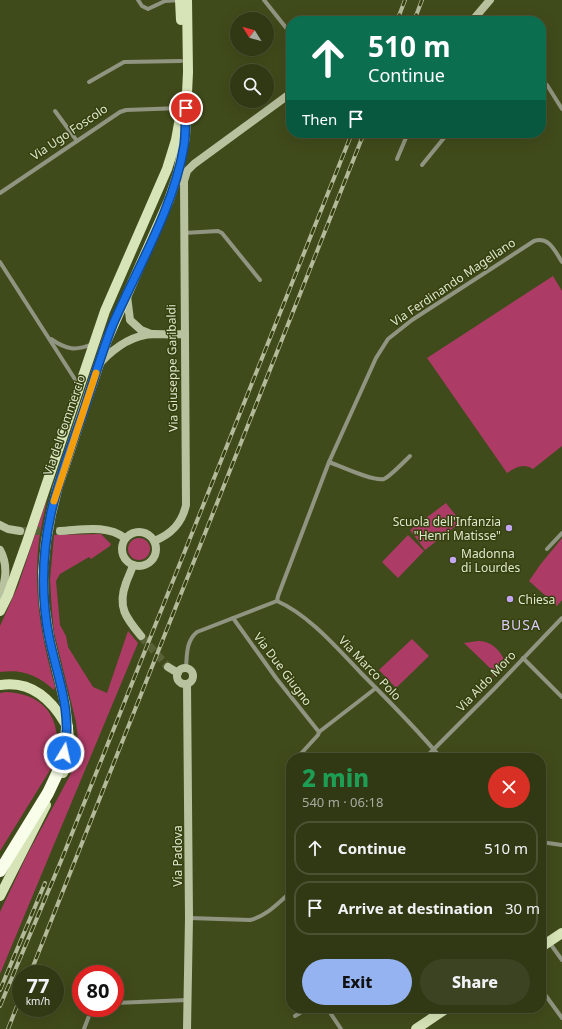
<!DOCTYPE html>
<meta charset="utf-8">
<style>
:root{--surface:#303814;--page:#3c4322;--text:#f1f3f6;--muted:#a8aca0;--line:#4b5234;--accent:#95b2f1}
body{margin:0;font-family:"Noto Sans",sans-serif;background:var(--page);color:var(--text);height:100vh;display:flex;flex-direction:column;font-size:15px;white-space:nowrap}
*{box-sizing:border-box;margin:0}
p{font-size:13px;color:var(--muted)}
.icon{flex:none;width:22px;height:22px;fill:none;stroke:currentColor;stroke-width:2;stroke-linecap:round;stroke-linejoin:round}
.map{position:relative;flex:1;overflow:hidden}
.details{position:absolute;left:286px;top:753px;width:260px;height:260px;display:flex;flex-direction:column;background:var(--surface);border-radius:16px;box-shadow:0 4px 16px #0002,0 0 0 1px var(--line)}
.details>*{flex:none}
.banner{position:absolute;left:286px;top:16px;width:260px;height:122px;border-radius:16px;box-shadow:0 4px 16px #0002,0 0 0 1px var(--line);background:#0b6e4f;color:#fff;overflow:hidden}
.needle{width:26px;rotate:307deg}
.buttons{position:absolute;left:230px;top:12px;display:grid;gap:8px}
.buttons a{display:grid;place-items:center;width:44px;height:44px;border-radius:50%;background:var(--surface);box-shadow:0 4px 16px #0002,0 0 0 1px var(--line);font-size:20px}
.speed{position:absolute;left:12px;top:965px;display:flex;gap:8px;font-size:20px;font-weight:700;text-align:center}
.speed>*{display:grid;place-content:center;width:52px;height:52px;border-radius:50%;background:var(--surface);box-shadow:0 4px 16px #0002,0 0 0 1px var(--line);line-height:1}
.speed small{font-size:10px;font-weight:400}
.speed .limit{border:6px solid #d22;background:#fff;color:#111}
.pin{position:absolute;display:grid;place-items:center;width:34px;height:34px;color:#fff;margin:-17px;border:2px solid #fff;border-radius:50%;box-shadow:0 1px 4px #0007}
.me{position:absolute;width:44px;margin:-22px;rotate:9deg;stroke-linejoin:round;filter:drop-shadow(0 0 3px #0008)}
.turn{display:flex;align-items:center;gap:14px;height:84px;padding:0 16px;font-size:18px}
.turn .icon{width:52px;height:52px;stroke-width:2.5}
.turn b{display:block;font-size:28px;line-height:34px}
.then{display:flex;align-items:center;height:38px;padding:0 16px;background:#0003;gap:8px;font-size:15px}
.round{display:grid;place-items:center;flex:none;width:42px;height:42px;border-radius:21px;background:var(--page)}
.overview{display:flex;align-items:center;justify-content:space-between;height:68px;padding:0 16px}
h1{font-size:24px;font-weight:800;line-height:30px;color:#1e9e55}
.action{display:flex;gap:8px;margin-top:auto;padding:8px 16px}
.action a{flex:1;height:46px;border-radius:24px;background:var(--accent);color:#111;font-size:16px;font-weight:800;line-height:46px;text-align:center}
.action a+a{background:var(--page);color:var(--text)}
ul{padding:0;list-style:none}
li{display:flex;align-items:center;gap:12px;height:54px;margin:0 8px 6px;padding:0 8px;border:2px solid var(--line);border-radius:16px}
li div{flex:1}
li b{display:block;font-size:15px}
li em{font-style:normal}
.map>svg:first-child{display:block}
.green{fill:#ac3b65}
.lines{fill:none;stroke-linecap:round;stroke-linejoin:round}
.secondary-tunnel{stroke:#586236;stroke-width:8;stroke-dasharray:8 4;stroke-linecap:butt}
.street{stroke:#8f9580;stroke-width:4}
.secondary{stroke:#b8c29f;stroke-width:8}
.primary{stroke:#d7e4b8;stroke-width:10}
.highway{stroke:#f8fee9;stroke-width:12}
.rail-casing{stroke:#b2ba9a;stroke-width:4}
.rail{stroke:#35400f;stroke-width:2.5;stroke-dasharray:8;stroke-linecap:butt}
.route-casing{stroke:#114b97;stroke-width:10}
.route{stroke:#1a73e8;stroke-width:7}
.slow{stroke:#f59e0b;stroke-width:7}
.poi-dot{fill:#c3a7f2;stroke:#35400f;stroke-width:1.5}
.labels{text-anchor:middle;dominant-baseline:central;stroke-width:3;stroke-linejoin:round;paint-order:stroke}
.street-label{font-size:12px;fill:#dfe7cd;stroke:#35400f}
.poi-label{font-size:12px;fill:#dfe7cd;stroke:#35400f;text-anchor:start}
.quarter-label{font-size:14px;letter-spacing:1px;fill:#dacbf6;stroke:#35400f}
</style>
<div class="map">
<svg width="562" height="1029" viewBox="0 0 562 1029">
<rect width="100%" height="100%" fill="#404b1b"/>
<g class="green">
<path d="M 553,276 L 562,291 L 562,446 L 533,469 C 523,463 517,467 507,473 L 427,358 Z"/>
<path d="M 47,499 C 44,516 39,533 38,550 C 34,598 42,640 55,687 L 54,690 C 37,675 23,669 0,672 L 0,626 L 18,586 Z"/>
<polygon points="446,503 461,522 425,550 410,530"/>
<polygon points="101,534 111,544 110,546 91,559 89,557 60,574 56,581 60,625 66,636 68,647 93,687 107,693 128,631 138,643 0,974 0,912 27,855 74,768 77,755 78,739 76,722 54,632 52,612 50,580 54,535"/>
<polygon points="408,535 424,551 398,578 382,562"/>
<circle cx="139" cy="549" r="11"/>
<polygon points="562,538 562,600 557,606 529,581 540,565"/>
<polygon points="412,639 429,656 396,688 379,670"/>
<path d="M 478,641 C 490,640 500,650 505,661 L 499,672 L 493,677 L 490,668 L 464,643 Z"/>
<path d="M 6,692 C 48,694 63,722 55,762 L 0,851 L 0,693 Z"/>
</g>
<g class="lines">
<g class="secondary-tunnel">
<polyline points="20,531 60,531"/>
<polyline points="141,636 168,667"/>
</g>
<g class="street">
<polyline points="138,0 142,6 148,9 165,1 180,0"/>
<polyline points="264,0 291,34"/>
<polyline points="541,80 547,85 562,109"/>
<polyline points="89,82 124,62 181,61"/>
<polyline points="55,111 77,141"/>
<polyline points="397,159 408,133"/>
<polyline points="422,165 448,133"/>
<polyline points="0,193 120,112 126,110 181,108"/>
<polyline points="184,233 218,231 222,233 260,280"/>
<polyline points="0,262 78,384"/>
<path d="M 51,339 C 67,350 75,351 93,344"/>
<path d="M 329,462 C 340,466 374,482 384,479 C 389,477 405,461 410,456"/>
<polyline points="547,549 562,533"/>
<path d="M 277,601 L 278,596 L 329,462 L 376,358 L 388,339 L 412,320 L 534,241 C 549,236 555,251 562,262"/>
<polyline points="233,618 276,678 319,732 318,735 297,758"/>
<polyline points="523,658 562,697"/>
<path d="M 186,668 C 187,655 186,641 197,632 L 277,601 C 309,615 337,648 361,673 C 388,700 416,728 441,758"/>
<polyline points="319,732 376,688"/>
<polyline points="425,758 494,689 562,618"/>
<polyline points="541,842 562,845"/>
<path d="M 189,918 L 250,920 C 267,916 278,903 291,892"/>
<polyline points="549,942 562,960"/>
<polyline points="541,989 562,1018"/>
<polyline points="115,1003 187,1000"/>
<polyline points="327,1008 341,1029"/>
<polyline points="295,1016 308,1008"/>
<polyline points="84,1029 92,1008"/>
</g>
<g class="secondary">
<polyline points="472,21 490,0"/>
<polyline points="127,296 130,320 141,330 151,334"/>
<path d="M 100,363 C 114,348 132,335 153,334 C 164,334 174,335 185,334"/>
<polyline points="0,525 8,529 20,531"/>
<path d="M 60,531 C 82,530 106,524 125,538"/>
<circle cx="139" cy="549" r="17"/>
<path d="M 154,541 C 172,534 182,523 186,505 L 184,181 L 187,171 L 194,164 L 291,93"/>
<path d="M 0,550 C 9,566 5,582 0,600"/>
<path d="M 133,565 C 131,572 128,577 126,583 C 117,607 126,618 141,636"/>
<polyline points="168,667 178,673"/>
<circle cx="185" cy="676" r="8"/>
<polyline points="187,1029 189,918 187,684"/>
</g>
<g class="primary">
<polyline points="180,0 181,20"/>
<polyline points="0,611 8,595 27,542 105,311 167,169 176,140 180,118"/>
<path d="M 0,685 C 30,680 51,699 65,723"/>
<polyline points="63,773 69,760 69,737 65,704 49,637 44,603 43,572 46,541 51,514 58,486 107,340 169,200 178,173 185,137 188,72 187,0"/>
<polyline points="0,896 46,805"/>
<polyline points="541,947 562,933"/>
<polyline points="416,1029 447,1008"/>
</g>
<polyline class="highway" points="0,871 48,793 56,776 62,762 66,745 67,727"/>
<defs>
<g id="rail">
<polyline points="397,21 405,0"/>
<polyline points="414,21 422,0"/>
<polyline points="30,974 364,133"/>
<polyline points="0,990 45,883"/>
<polyline points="0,1006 61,861 352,133"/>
<polyline points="8,1029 21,996"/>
</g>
</defs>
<use href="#rail" class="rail-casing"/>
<use href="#rail" class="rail"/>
</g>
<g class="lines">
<defs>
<path id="route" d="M 64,753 C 73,713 57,676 49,637 C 41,596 42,554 51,513 C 59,477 73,442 85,407 C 94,379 102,351 113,324 C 138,267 174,207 184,146 C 186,133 185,121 186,108"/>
</defs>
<use href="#route" class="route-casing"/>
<use href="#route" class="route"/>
<polyline class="slow" points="54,501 96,373"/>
</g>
<g class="poi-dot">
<circle cx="509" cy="528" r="4"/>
<circle cx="453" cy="560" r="4"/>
<circle cx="510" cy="599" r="4"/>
</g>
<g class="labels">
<g class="street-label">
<text transform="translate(69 132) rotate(-34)">Via Ugo Foscolo</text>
<text transform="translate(453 282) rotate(-34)">Via Ferdinando Magellano</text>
<text transform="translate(172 368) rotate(-91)">Via Giuseppe Garibaldi</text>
<text transform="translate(64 425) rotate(-71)">Via del Commercio</text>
<text transform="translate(370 668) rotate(46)">Via Marco Polo</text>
<text transform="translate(283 669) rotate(53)">Via Due Giugno</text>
<text transform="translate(486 681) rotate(-46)">Via Aldo Moro</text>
<text transform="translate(177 856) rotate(-90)">Via Padova</text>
</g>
<g class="poi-label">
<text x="501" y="521" text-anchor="end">Scuola dell'Infanzia<tspan x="501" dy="14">"Henri Matisse"</tspan></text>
<text x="461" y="553">Madonna<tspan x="461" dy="14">di Lourdes</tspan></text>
<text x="518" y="599">Chiesa</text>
</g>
<g class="quarter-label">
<text x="521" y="624">BUSA</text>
</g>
</g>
</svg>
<div class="buttons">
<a><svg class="needle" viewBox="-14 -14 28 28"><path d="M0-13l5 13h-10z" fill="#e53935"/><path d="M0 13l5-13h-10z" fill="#a8aca0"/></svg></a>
<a><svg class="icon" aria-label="search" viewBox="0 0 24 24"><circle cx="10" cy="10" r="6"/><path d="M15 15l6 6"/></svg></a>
</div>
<div class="speed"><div>77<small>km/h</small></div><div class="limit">80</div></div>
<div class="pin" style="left:186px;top:108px;background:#d93025"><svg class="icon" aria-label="arrive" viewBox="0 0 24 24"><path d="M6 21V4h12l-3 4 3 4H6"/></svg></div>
<svg class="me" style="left:64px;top:753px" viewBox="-20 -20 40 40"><circle r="17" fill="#1a73e8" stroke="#fff" stroke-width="3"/><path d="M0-11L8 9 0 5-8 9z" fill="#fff"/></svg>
<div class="banner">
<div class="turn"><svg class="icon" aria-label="ahead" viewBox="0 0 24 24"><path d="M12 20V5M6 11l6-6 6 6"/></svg><div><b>510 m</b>Continue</div></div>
<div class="then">Then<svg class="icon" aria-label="arrive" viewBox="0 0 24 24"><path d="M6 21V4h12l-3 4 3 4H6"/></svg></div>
</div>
<section class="details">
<div class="overview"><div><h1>2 min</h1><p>540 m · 06:18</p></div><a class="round" style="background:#d93025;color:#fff"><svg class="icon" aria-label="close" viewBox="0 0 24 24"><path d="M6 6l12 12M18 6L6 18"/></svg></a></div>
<ul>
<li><svg class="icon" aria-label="ahead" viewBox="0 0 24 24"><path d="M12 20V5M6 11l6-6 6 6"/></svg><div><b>Continue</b></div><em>510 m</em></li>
<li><svg class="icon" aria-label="arrive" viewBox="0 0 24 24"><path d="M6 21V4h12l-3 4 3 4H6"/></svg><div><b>Arrive at destination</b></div><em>30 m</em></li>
</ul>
<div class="action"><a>Exit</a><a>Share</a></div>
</section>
</div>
